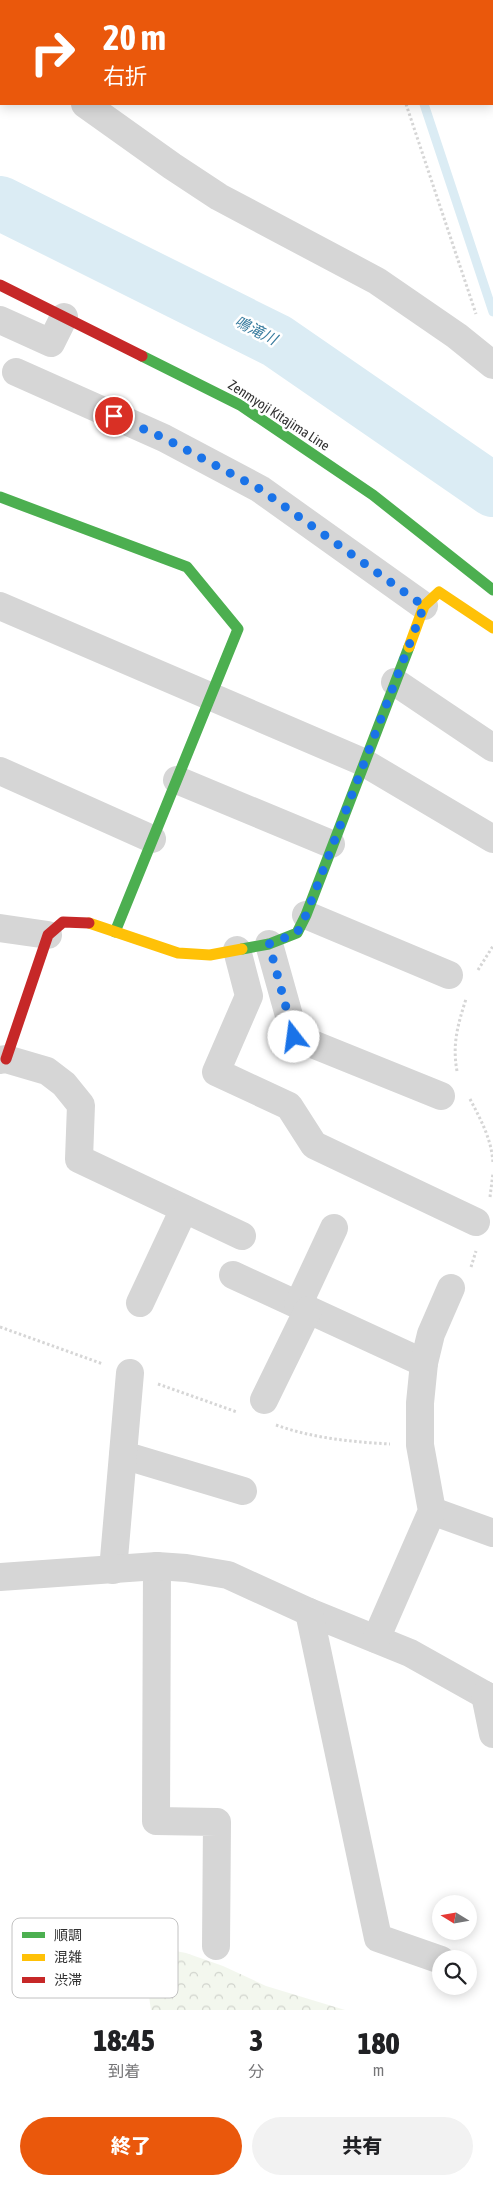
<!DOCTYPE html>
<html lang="ja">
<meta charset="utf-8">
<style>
:root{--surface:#fff;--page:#f2f2f2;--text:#202124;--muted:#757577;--accent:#ea580c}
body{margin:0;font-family:"Asap Condensed","Noto Sans JP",sans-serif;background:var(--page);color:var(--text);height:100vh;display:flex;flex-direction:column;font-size:19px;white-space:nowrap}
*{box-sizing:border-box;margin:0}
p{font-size:16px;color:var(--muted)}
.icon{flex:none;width:28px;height:28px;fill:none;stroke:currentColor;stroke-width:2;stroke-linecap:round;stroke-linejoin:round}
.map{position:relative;height:2010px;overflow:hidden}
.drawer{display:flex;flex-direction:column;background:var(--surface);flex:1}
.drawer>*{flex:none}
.guide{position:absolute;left:0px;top:0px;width:494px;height:105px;box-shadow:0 2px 12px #0003;background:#ea580c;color:#fff;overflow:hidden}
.needle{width:32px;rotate:281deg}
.tools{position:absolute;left:432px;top:1895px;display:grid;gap:10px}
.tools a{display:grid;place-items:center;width:45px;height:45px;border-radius:50%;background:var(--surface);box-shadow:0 2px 12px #0003;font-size:25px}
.pin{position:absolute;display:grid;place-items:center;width:42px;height:42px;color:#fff;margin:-21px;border:2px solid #fff;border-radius:50%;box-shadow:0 1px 5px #0007}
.me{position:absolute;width:55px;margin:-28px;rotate:345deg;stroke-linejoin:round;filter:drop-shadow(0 0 4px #0008)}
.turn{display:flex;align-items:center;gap:18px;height:105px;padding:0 20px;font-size:22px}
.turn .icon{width:65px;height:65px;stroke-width:2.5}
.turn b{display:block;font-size:35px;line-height:42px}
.eta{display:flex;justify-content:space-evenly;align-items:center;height:85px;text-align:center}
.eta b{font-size:30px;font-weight:800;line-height:35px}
.action{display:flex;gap:10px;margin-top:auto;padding:10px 20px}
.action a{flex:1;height:58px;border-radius:30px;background:var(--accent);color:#fff;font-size:20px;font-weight:800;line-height:58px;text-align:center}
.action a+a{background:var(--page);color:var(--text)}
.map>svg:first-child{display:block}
.forest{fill:url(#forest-crowns)}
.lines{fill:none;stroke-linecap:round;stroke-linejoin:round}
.stream{stroke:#dbecf4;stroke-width:9}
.river{stroke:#dbecf4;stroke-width:54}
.path{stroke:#d6d6d6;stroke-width:3;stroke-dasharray:2.5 2.5;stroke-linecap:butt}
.street{stroke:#d6d6d6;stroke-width:28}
.fast{stroke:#4caf50;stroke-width:11}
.slow{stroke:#ffc107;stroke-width:11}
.jam{stroke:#c62828;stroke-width:11}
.route{stroke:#1a73e8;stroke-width:9;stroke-dasharray:0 16.2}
.labels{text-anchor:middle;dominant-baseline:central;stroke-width:5;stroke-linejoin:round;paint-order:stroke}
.street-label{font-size:14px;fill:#323232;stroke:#fff}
.water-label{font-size:15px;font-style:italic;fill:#377b9e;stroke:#fff}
.key{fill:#fff;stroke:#c2c2c2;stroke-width:1}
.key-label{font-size:14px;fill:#323232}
</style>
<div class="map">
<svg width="493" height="2010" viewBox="0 0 493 2010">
<defs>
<pattern id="forest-crowns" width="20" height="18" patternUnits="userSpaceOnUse" patternTransform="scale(1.25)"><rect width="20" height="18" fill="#f3f7ee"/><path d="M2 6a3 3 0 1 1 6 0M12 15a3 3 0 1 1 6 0" fill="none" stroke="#d1d4cd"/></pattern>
</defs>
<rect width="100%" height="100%" fill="#fff"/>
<polygon class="forest" points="155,1947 186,1953 223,1966 266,1986 345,2010 151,2010 148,1990"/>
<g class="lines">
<g class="stream">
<polyline points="389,0 389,1"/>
<polyline points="424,104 493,312"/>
</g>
<polyline class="river" points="0,203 277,341 493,490"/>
<g class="path">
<polyline points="372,0 372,1"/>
<polyline points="406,104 476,314"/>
<polyline points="478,970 493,946"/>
<path d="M 457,1071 C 452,1044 458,1024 466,999"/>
<path d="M 470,1099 C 481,1120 492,1140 493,1164"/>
<polyline points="490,1197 493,1173"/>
<polyline points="471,1267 476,1251"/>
<polyline points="0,1327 103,1364"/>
<polyline points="158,1384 237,1412"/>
<path d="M 276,1425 C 312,1438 352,1442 390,1444"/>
</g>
<g class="street">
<polyline points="0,82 1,82"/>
<polyline points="85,104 172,166 219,197 377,281 457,336 493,365"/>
<polyline points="0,320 51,343 64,317"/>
<polyline points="16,372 164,438 260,489 424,606"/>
<polyline points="0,606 363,762 493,839"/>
<polyline points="395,682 493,748"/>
<polyline points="0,771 152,839"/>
<polyline points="177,780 331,844"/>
<polyline points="306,915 449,975"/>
<polyline points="0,928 48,935"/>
<polyline points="269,944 295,1037 441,1096"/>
<polyline points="237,950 249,996 216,1072 289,1106 314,1145 476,1222"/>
<polyline points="0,1060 6,1059 47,1071 64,1084 81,1105 79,1159 242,1236"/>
<polyline points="233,1275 424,1363"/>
<polyline points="140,1303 184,1209"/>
<polyline points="298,1305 334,1228"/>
<polyline points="264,1400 308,1310"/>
<polyline points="123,1455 243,1491"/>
<polyline points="432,1511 493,1533"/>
<polyline points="157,1566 156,1821 217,1822 216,1946"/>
<polyline points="113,1570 130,1373"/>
<polyline points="0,1577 157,1566 186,1568 228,1575 309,1612 410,1653 485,1695 493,1703"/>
<polyline points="309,1612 378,1938 441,1960"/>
<polyline points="376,1639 432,1511 420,1445 420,1403 424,1363 431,1334 451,1288"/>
<polyline points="485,1695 493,1734"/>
</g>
<g class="fast">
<polyline points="142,356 240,405 373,495 493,590"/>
<polyline points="0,497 187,567 238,629 115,932"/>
<polyline points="242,949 269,944 297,933 306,915 409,647"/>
</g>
<g class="slow">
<polyline points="409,647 424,606 439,592 493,628"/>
<polyline points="89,923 178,953 210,955 242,949"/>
</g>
<g class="jam">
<polyline points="0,285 142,356"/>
<polyline points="6,1059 48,935 63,922 89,923"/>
</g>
</g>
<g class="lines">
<polyline class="route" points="114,416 164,438 260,489 424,606 306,915 297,933 269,944 294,1037"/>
</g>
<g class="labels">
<g class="street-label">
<text transform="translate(279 415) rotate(33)">Zenmyoji Kitajima Line</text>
</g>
<g class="water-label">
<text transform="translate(256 330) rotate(27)">鳴滝川</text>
</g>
</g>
<rect x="12" y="1918" width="166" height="80" rx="8" class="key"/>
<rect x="22" y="1932" width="23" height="6" fill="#4caf50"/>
<rect x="22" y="1954" width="23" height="7" fill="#ffc107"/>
<rect x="22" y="1977" width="23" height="6" fill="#c62828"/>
<g class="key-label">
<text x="54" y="1940">順調</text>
<text x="54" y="1962">混雑</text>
<text x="54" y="1985">渋滞</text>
</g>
</svg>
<div class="tools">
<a><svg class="needle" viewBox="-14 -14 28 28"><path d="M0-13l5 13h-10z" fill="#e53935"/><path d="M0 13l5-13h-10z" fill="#757577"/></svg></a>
<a><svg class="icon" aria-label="search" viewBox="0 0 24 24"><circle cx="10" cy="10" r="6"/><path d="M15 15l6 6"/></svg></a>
</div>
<div class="pin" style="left:114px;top:416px;background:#d93025"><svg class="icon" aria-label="arrive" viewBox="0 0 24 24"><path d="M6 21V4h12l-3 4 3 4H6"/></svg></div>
<svg class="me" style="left:294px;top:1037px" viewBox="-20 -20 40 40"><circle r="19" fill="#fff"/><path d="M0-13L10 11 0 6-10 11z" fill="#1a73e8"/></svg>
<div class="guide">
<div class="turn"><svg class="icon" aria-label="right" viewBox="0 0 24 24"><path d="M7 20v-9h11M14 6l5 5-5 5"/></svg><div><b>20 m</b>右折</div></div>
</div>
</div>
<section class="drawer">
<div class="eta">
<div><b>18:45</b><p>到着</p></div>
<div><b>3</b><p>分</p></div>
<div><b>180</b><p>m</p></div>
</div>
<div class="action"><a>終了</a><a>共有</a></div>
</section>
